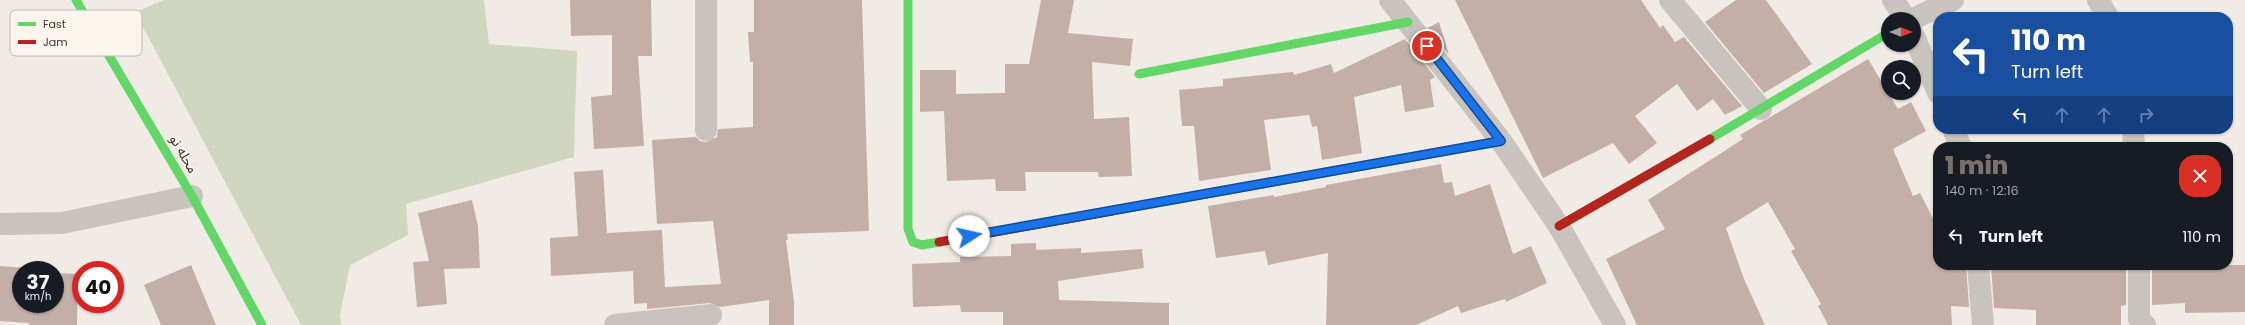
<!DOCTYPE html>
<meta charset="utf-8">
<style>
:root{--surface:#171b24;--page:#20242c;--text:#f1f3f6;--muted:#9ea1a6;--accent:#7a716c}
body{margin:0;font-family:Poppins,"Noto Sans Arabic",sans-serif;background:var(--page);color:var(--text);height:100vh;display:flex;flex-direction:column;font-size:15px;white-space:nowrap}
*{box-sizing:border-box;margin:0}
p{font-size:13px;color:var(--muted)}
.icon{flex:none;width:22px;height:22px;fill:none;stroke:currentColor;stroke-width:2;stroke-linecap:round;stroke-linejoin:round}
.map{position:relative;flex:1;overflow:hidden}
.drawer{position:absolute;left:1933px;top:142px;width:300px;height:128px;display:flex;flex-direction:column;background:var(--surface);border-radius:16px;box-shadow:0 1px 3px #0004}
.drawer>*{flex:none}
.banner{position:absolute;left:1933px;top:12px;width:300px;height:122px;border-radius:16px;box-shadow:0 1px 3px #0004;background:#1a4fa0;color:#fff;overflow:hidden}
.needle{width:26px;rotate:90deg}
.tools{position:absolute;left:1881px;top:12px;display:grid;gap:8px}
.tools a{display:grid;place-items:center;width:40px;height:40px;border-radius:50%;background:var(--surface);box-shadow:0 1px 3px #0004;font-size:20px}
.speed{position:absolute;left:12px;top:261px;display:flex;gap:8px;font-size:20px;font-weight:700;text-align:center}
.speed>*{display:grid;place-content:center;width:52px;height:52px;border-radius:50%;background:var(--surface);box-shadow:0 1px 3px #0004;line-height:1}
.speed small{font-size:10px;font-weight:400}
.speed .limit{border:6px solid #d22;background:#fff;color:#111}
.pin{position:absolute;display:grid;place-items:center;width:34px;height:34px;color:#fff;margin:-17px;border:2px solid #fff;border-radius:50%;box-shadow:0 1px 4px #0007}
.me{position:absolute;width:44px;margin:-22px;rotate:80deg;stroke-linejoin:round;filter:drop-shadow(0 0 3px #0008)}
.turn{display:flex;align-items:center;gap:14px;height:84px;padding:0 12px;font-size:18px}
.turn .icon{width:52px;height:52px;stroke-width:2.5}
.turn b{display:block;font-size:28px;line-height:34px}
.lanes{display:flex;align-items:center;height:38px;padding:0 12px;background:#0003;justify-content:center;gap:20px;direction:ltr}
.lanes .off{opacity:.35}
.round{display:grid;place-items:center;flex:none;width:42px;height:42px;border-radius:16px;background:var(--page)}
.overview{display:flex;align-items:center;justify-content:space-between;height:68px;padding:0 12px}
h1{font-size:24px;font-weight:800;line-height:30px;color:var(--accent)}
ul{padding:0;list-style:none}
li{display:flex;align-items:center;gap:12px;height:52px;padding:0 12px}
li div{flex:1}
li b{display:block;font-size:15px}
li em{font-style:normal}
.map>svg:first-child{display:block}
.green{fill:#d1d6bf}
.building{fill:#c3afa7}
.lines{fill:none;stroke-linecap:round;stroke-linejoin:round}
.street{stroke:#c9c3be;stroke-width:22}
.fast{stroke:#63d668;stroke-width:9}
.jam{stroke:#b3261e;stroke-width:9}
.route-casing{stroke:#114b97;stroke-width:10}
.route{stroke:#1a73e8;stroke-width:7}
.labels{text-anchor:middle;dominant-baseline:central;stroke-width:3.5;stroke-linejoin:round;paint-order:stroke}
.street-label{font-size:14px;fill:#3b302b;stroke:#fbf5ee}
.key{fill:#fbf5ee;stroke:#c1bab4;stroke-width:1}
.key-label{font-size:11px;fill:#3b302b}
</style>
<div class="map">
<svg width="2245" height="325" viewBox="0 0 2245 325">
<rect width="100%" height="100%" fill="#f0ebe5"/>
<polygon class="green" points="164,0 484,0 489,44 577,51 574,157 406,204 408,235 350,265 340,315 341,325 301,325 135,12"/>
<g class="building">
<polygon points="570,0 651,0 652,56 638,56 644,146 594,149 591,97 612,95 612,35 571,36"/>
<polygon points="754,0 862,0 869,231 787,234 788,240 786,240 794,302 794,325 769,325 769,300 720,307 710,303 647,309 647,303 634,304 633,271 551,276 550,238 578,236 574,172 603,170 607,233 662,230 665,287 721,284 713,221 657,224 652,140 696,137 700,141 706,142 717,137 718,129 753,127 753,62 750,62 748,32 754,32"/>
<polygon points="1041,0 1074,0 1068,33 1133,39 1130,66 1092,62 1094,119 1129,117 1132,176 1099,177 1098,172 1025,172 1026,191 996,191 995,179 947,181 944,111 920,112 920,70 956,70 956,94 1005,93 1005,64 1029,64"/>
<polygon points="1455,0 1641,0 1660,28 1663,25 1675,42 1684,37 1742,106 1725,115 1713,99 1697,111 1677,84 1635,116 1657,143 1629,164 1613,143 1543,178"/>
<polygon points="1736,0 1766,0 1812,64 1764,93 1705,22"/>
<polygon points="1439,22 1449,55 1428,28"/>
<polygon points="1405,39 1435,77 1430,80 1434,107 1405,112 1401,85 1354,97 1362,153 1322,160 1317,126 1312,127 1309,115 1264,120 1271,170 1199,181 1194,126 1182,126 1179,90 1223,86 1223,79 1293,72 1294,75 1331,64 1334,73"/>
<polygon points="1868,59 1898,109 1911,102 1926,131 1893,149 1913,196 1920,193 1938,228 1938,265 1966,265 1969,307 1951,306 1952,325 1828,325 1818,306 1821,304 1791,251 1795,249 1768,202 1726,228 1744,279 1765,325 1637,325 1606,259 1665,229 1648,200 1743,139 1740,135"/>
<polygon points="1441,164 1444,183 1452,182 1455,196 1490,184 1513,254 1531,246 1547,283 1506,302 1505,299 1461,313 1458,306 1416,325 1326,325 1328,253 1268,265 1265,251 1216,258 1208,206 1274,195 1274,197 1326,187 1326,185"/>
<polygon points="472,200 478,226 480,268 444,269 447,304 417,307 413,262 429,261 418,213"/>
<polygon points="1036,243 1036,250 1081,248 1081,253 1142,249 1144,268 1058,281 1059,300 1169,303 1169,325 1003,325 1003,312 961,312 960,305 913,307 912,264 960,262 960,257 1011,256 1011,244"/>
<polygon points="191,265 216,325 161,325 144,285"/>
<polygon points="1991,265 2046,265 2046,268 2126,267 2126,305 2121,306 2121,325 2036,325 2036,310 1994,308"/>
<polygon points="2152,265 2245,265 2245,312 2185,313 2185,303 2152,305"/>
<polygon points="0,266 26,268 26,270 21,270 21,304 55,304 55,273 78,274 77,325 29,325 29,323 0,321"/>
</g>
<g class="lines">
<g class="street">
<polyline points="1390,0 1501,141 1559,226 1615,325"/>
<polyline points="1670,0 1761,109"/>
<polyline points="1893,0 1906,19"/>
<polyline points="2098,0 2108,17"/>
<polyline points="1913,19 1953,0"/>
<polyline points="1914,36 1938,93"/>
<polyline points="1953,129 1961,147"/>
<polyline points="2133,129 2134,147"/>
<polyline points="706,130 706,0"/>
<polyline points="0,224 62,223 192,196"/>
<polyline points="1978,265 1983,325"/>
<polyline points="2139,265 2139,319 2145,325"/>
<polyline points="615,325 711,315"/>
</g>
<g class="fast">
<polyline points="76,0 192,196 262,325"/>
<polyline points="908,0 908,229 913,242 922,245 939,242"/>
<polyline points="1139,74 1408,22"/>
<polyline points="1710,139 1888,33"/>
<polyline points="1112,211 1501,141"/>
</g>
<g class="jam">
<polyline points="1559,226 1710,139"/>
<polyline points="939,242 1112,211"/>
</g>
</g>
<g class="lines">
<defs>
<polyline id="route" points="969,236 1501,141 1427,46"/>
</defs>
<use href="#route" class="route-casing"/>
<use href="#route" class="route"/>
</g>
<g class="labels">
<g class="street-label">
<text transform="translate(184 154) rotate(60)">محله نو</text>
</g>
</g>
<rect x="10" y="10" width="132" height="46" rx="6" class="key"/>
<rect x="18" y="22" width="18" height="4" fill="#63d668"/>
<rect x="18" y="40" width="18" height="4" fill="#b3261e"/>
<g class="key-label">
<text x="43" y="28">Fast</text>
<text x="43" y="46">Jam</text>
</g>
</svg>
<div class="tools">
<a><svg class="needle" viewBox="-14 -14 28 28"><path d="M0-13l5 13h-10z" fill="#e53935"/><path d="M0 13l5-13h-10z" fill="#9ea1a6"/></svg></a>
<a><svg class="icon" aria-label="search" viewBox="0 0 24 24"><circle cx="10" cy="10" r="6"/><path d="M15 15l6 6"/></svg></a>
</div>
<div class="speed"><div>37<small>km/h</small></div><div class="limit">40</div></div>
<div class="pin" style="left:1427px;top:46px;background:#d93025"><svg class="icon" aria-label="arrive" viewBox="0 0 24 24"><path d="M6 21V4h12l-3 4 3 4H6"/></svg></div>
<svg class="me" style="left:969px;top:236px" viewBox="-20 -20 40 40"><circle r="19" fill="#fff"/><path d="M0-13L10 11 0 6-10 11z" fill="#1a73e8"/></svg>
<div class="banner">
<div class="turn"><svg class="icon" aria-label="left" viewBox="0 0 24 24"><path d="M17 20v-9H6M10 6l-5 5 5 5"/></svg><div><b>110 m</b>Turn left</div></div>
<div class="lanes"><svg class="icon" aria-label="left" viewBox="0 0 24 24"><path d="M17 20v-9H6M10 6l-5 5 5 5"/></svg><svg class="icon off" aria-label="ahead" viewBox="0 0 24 24"><path d="M12 20V5M6 11l6-6 6 6"/></svg><svg class="icon off" aria-label="ahead" viewBox="0 0 24 24"><path d="M12 20V5M6 11l6-6 6 6"/></svg><svg class="icon off" aria-label="right" viewBox="0 0 24 24"><path d="M7 20v-9h11M14 6l5 5-5 5"/></svg></div>
</div>
<section class="drawer">
<div class="overview"><div><h1>1 min</h1><p>140 m · 12:16</p></div><a class="round" style="background:#d93025;color:#fff"><svg class="icon" aria-label="close" viewBox="0 0 24 24"><path d="M6 6l12 12M18 6L6 18"/></svg></a></div>
<ul>
<li><svg class="icon" aria-label="left" viewBox="0 0 24 24"><path d="M17 20v-9H6M10 6l-5 5 5 5"/></svg><div><b>Turn left</b></div><em>110 m</em></li>
</ul>
</section>
</div>
